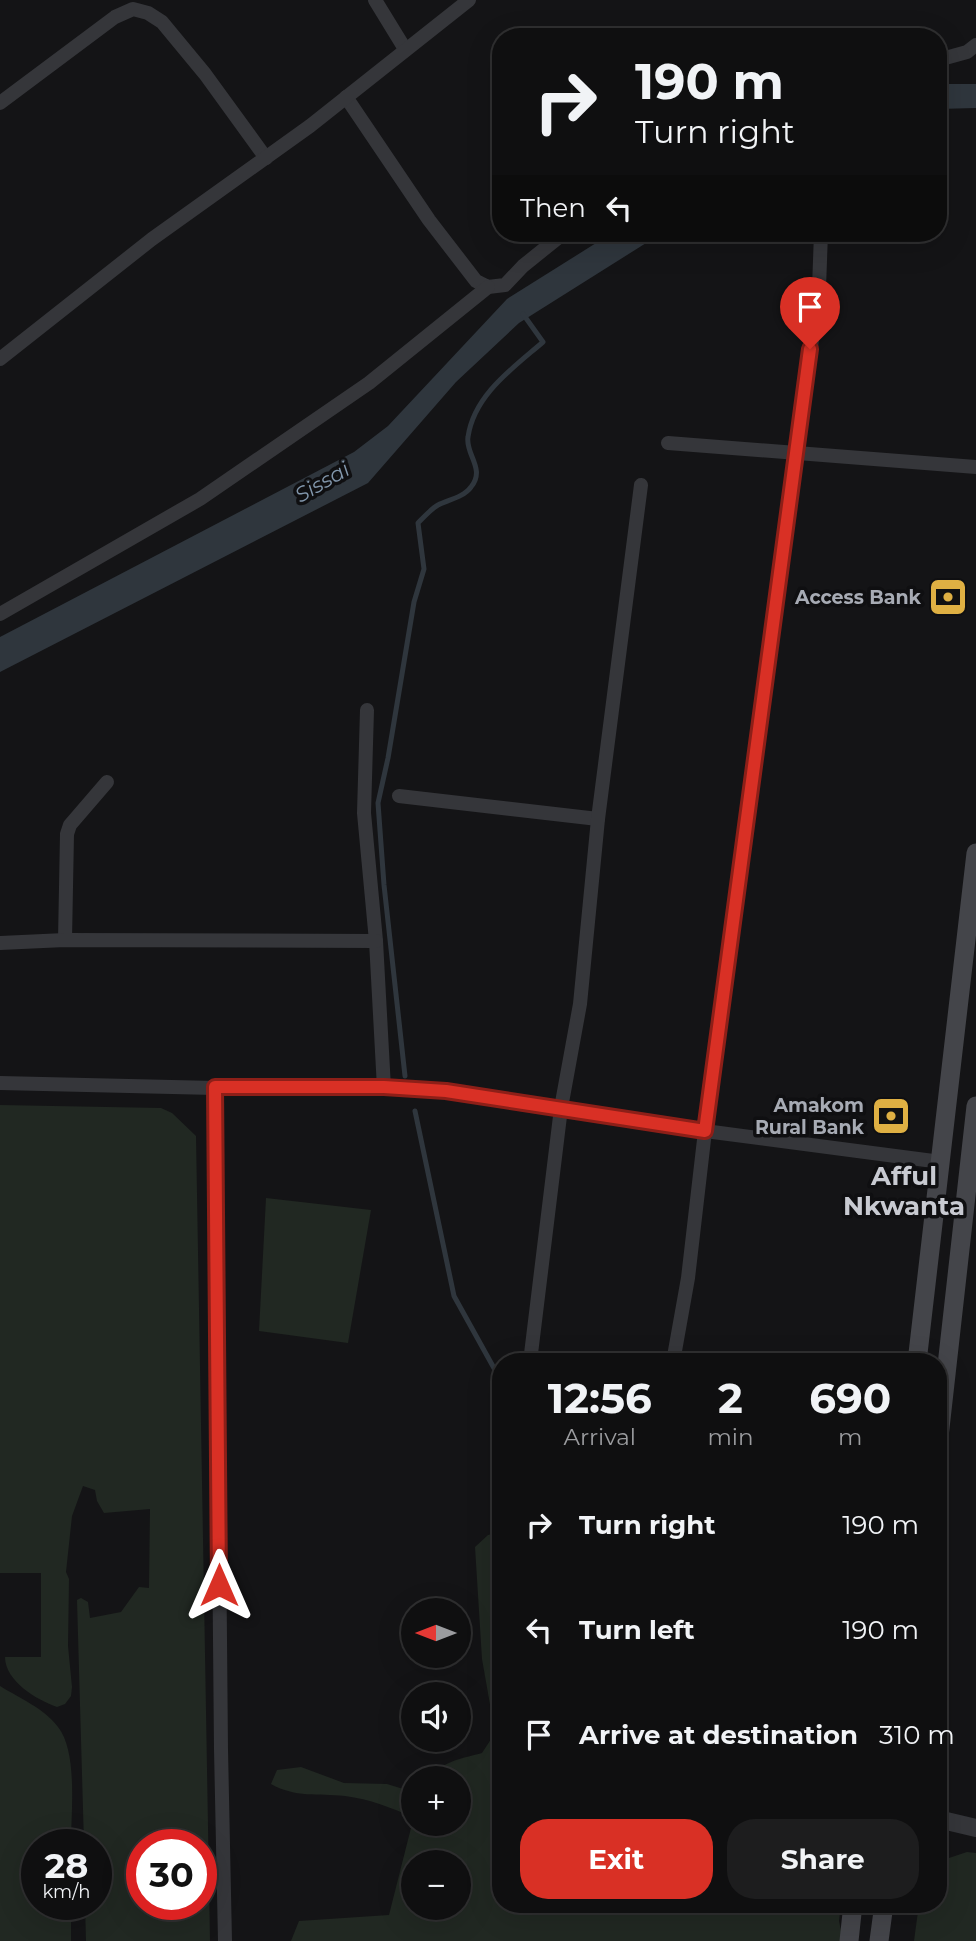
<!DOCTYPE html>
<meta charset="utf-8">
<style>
:root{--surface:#0f0f10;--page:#1d1d1e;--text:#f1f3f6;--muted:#9b9c9f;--line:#2f2f30;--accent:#d93025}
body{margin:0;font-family:Montserrat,sans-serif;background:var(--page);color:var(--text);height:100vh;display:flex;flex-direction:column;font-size:26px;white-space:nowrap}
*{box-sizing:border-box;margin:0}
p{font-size:23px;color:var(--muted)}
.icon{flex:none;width:38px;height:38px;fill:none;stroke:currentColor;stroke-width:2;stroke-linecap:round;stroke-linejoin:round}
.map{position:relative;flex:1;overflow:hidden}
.details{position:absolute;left:492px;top:1353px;width:455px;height:560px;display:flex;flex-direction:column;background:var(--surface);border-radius:28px;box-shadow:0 7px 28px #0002,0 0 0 2px var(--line)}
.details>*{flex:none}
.top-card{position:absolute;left:492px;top:28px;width:455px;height:214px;border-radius:28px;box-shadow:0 7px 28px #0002,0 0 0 2px var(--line);background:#0f0f10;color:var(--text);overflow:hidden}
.needle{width:46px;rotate:270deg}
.buttons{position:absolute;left:401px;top:1598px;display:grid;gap:14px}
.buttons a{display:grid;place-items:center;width:70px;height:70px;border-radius:50%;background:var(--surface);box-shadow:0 7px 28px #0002,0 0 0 2px var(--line);font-size:35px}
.speed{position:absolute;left:21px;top:1829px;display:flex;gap:14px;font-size:35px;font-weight:700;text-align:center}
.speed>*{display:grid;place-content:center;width:91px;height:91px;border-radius:50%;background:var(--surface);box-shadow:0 7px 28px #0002,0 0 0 2px var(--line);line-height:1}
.speed small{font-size:18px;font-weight:400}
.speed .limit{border:10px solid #d22;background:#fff;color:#111}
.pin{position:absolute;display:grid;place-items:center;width:60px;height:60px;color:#fff;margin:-72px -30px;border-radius:50% 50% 50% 0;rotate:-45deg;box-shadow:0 0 7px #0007}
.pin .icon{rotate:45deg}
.me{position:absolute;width:77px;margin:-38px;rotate:0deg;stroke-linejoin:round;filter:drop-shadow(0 0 5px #0008)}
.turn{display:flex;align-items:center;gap:24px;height:147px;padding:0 28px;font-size:32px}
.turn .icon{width:91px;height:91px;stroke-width:2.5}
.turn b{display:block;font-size:49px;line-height:60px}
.then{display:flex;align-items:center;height:66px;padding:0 28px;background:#0003;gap:14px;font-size:26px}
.eta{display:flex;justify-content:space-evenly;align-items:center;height:119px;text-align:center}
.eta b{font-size:42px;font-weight:700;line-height:49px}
.cta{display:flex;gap:14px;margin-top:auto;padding:14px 28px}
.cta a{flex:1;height:80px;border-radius:28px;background:var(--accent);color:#fff;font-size:28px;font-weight:700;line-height:80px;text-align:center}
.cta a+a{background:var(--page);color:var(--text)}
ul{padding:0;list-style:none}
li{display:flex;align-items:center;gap:21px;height:105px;padding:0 28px}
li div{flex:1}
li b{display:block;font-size:26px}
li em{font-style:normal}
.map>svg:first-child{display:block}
.green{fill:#212822;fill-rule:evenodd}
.water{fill:#2f363d}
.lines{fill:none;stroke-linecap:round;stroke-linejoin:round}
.stream{stroke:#2f363d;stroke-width:5}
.minor{stroke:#35363a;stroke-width:14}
.tertiary{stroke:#35363a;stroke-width:18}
.secondary{stroke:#44454a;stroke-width:19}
.route-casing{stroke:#8d1f18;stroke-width:18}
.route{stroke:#d93025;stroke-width:12}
.labels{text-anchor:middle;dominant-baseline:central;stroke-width:7;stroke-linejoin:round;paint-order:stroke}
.poi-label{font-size:19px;font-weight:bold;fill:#a7abb4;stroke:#0f0f11;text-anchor:end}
.water-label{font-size:21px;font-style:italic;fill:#8297ac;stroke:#0f0f11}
.district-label{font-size:26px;font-weight:bold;fill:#c8cad1;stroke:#0f0f11}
</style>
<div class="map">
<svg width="976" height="1941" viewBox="0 0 976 1941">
<rect width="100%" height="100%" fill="#141416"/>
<g class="green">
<path d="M 0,1105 L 161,1108 L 172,1113 L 196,1136 L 210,1941 L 86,1941 L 85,1904 L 96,1904 L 96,1844 L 84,1844 L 77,1600 L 81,1598 L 88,1602 L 90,1618 L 121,1612 L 139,1587 L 149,1588 L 150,1509 L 104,1513 L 97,1501 L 95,1490 L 83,1486 L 72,1516 L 66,1572 L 69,1579 L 68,1646 L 72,1687 L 71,1696 L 65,1704 L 57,1707 C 37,1700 5,1681 5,1657 L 41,1657 L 41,1573 L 0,1573 ZM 201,1844 L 201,1904 L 142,1904 L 142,1844 Z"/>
<polygon points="266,1198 371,1210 348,1343 259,1331"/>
<path d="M 500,1532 L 500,1904 L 841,1904 L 839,1921 L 843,1941 L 291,1941 L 299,1921 L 389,1915 L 413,1820 L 413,1824 L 458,1824 L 458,1778 L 431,1778 C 441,1761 464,1758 482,1753 L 495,1733 L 482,1659 L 475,1547 L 488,1535 ZM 413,1862 L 458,1862 L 458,1908 L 413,1908 Z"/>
<path d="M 0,1686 C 19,1698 44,1708 58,1727 C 78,1752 71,1813 71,1844 L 37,1844 L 37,1904 L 71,1904 L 71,1941 L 0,1941 Z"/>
<path d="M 301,1767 L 344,1783 L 387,1784 L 413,1792 L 413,1817 C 391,1808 370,1799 345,1796 C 317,1793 296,1798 271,1784 L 277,1770 Z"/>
<polygon points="967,1852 976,1853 976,1941 914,1941 919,1904 938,1904 938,1868 949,1858"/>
</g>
<g class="water">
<polygon points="938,84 976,84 976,108 938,109"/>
<polygon points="612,233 662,233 519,323 456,382 368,483 0,672 0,637 354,452 388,426 507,299"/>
</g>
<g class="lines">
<g class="stream">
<path d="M 405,1076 L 384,885 L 378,803 L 388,758 L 414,602 L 424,569 L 418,523 C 424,517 431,509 438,505 C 448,500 464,497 471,487 C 486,469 465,454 468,437 C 474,395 513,368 543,342 L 523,314"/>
<polyline points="415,1111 454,1296 500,1379"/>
</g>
<g class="minor">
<polyline points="375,0 405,49"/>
<polyline points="938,60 967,52 976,45"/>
<polyline points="346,97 429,220 476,281 488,287 505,285 523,266 564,233"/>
<polyline points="0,103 115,17 133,9 148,13 162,22 205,74 266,158"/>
<polyline points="0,359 152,239 310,126 469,0"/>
<polyline points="668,443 976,467"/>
<polyline points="0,614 200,499 369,383 488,287"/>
<polyline points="367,710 364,813 376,941 384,1088"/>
<polyline points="399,796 598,819"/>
<polyline points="65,940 67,834 70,825 107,782"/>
<polyline points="0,943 65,940 376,941"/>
<polyline points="0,1083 215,1088 384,1088 446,1092 667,1126 941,1162"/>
<polyline points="215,1088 221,1749 225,1941"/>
<polyline points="530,1362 561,1108 580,1004 598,819 641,485"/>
<polyline points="673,1362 688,1278 705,1131 819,288 821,233"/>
</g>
<polyline class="tertiary" points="938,1819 976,1828"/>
<g class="secondary">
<polyline points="917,1362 976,853"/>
<polyline points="938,1446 976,1106"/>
<polyline points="849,1941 853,1904"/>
<polyline points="879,1941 884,1904"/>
</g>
</g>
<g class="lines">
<defs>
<polyline id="route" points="219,1585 215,1087 384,1087 446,1091 705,1131 810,349"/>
</defs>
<use href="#route" class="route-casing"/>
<use href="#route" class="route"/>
</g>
<defs>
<symbol id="bank-square" viewBox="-11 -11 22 22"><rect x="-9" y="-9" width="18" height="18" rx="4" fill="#dfb043" stroke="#0f0f11"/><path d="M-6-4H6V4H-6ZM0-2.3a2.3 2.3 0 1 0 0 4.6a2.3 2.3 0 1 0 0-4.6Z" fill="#111"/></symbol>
</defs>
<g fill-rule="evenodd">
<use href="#bank-square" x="926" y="575" width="44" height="44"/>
<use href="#bank-square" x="869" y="1094" width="44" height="44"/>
</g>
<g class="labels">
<g class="poi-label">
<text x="921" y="597">Access Bank</text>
<text x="864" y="1105">Amakom<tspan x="864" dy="22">Rural Bank</tspan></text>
</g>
<g class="water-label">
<text transform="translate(322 482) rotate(-30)">Sissai</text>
</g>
<g class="district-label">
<text x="904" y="1176">Afful<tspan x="904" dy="30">Nkwanta</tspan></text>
</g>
</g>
</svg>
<div class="buttons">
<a><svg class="needle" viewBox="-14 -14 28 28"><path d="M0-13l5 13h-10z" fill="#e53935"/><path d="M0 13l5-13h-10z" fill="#9b9c9f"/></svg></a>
<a><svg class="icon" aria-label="sound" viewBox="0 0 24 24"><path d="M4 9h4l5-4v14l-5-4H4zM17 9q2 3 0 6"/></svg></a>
<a>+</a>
<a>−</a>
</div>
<div class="speed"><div>28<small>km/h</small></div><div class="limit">30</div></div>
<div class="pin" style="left:810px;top:349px;background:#d93025"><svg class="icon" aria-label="arrive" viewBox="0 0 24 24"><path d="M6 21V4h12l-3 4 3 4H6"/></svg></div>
<svg class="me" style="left:219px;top:1585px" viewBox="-20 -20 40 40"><path d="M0-17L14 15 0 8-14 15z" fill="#d93025" stroke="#fff" stroke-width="4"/></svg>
<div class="top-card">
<div class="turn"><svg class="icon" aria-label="right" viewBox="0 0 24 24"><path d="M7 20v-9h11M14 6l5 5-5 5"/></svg><div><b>190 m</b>Turn right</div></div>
<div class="then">Then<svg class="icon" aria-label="left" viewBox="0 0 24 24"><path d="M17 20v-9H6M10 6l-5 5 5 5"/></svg></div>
</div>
<section class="details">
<div class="eta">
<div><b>12:56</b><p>Arrival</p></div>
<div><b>2</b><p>min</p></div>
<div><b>690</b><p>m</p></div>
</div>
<ul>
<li><svg class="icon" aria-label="right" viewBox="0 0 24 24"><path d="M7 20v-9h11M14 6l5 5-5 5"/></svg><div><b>Turn right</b></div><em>190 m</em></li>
<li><svg class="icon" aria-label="left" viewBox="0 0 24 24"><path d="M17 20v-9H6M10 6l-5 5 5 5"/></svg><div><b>Turn left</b></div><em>190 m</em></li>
<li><svg class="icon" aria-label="arrive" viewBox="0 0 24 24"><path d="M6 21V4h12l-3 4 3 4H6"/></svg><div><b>Arrive at destination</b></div><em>310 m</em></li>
</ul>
<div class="cta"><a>Exit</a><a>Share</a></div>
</section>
</div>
